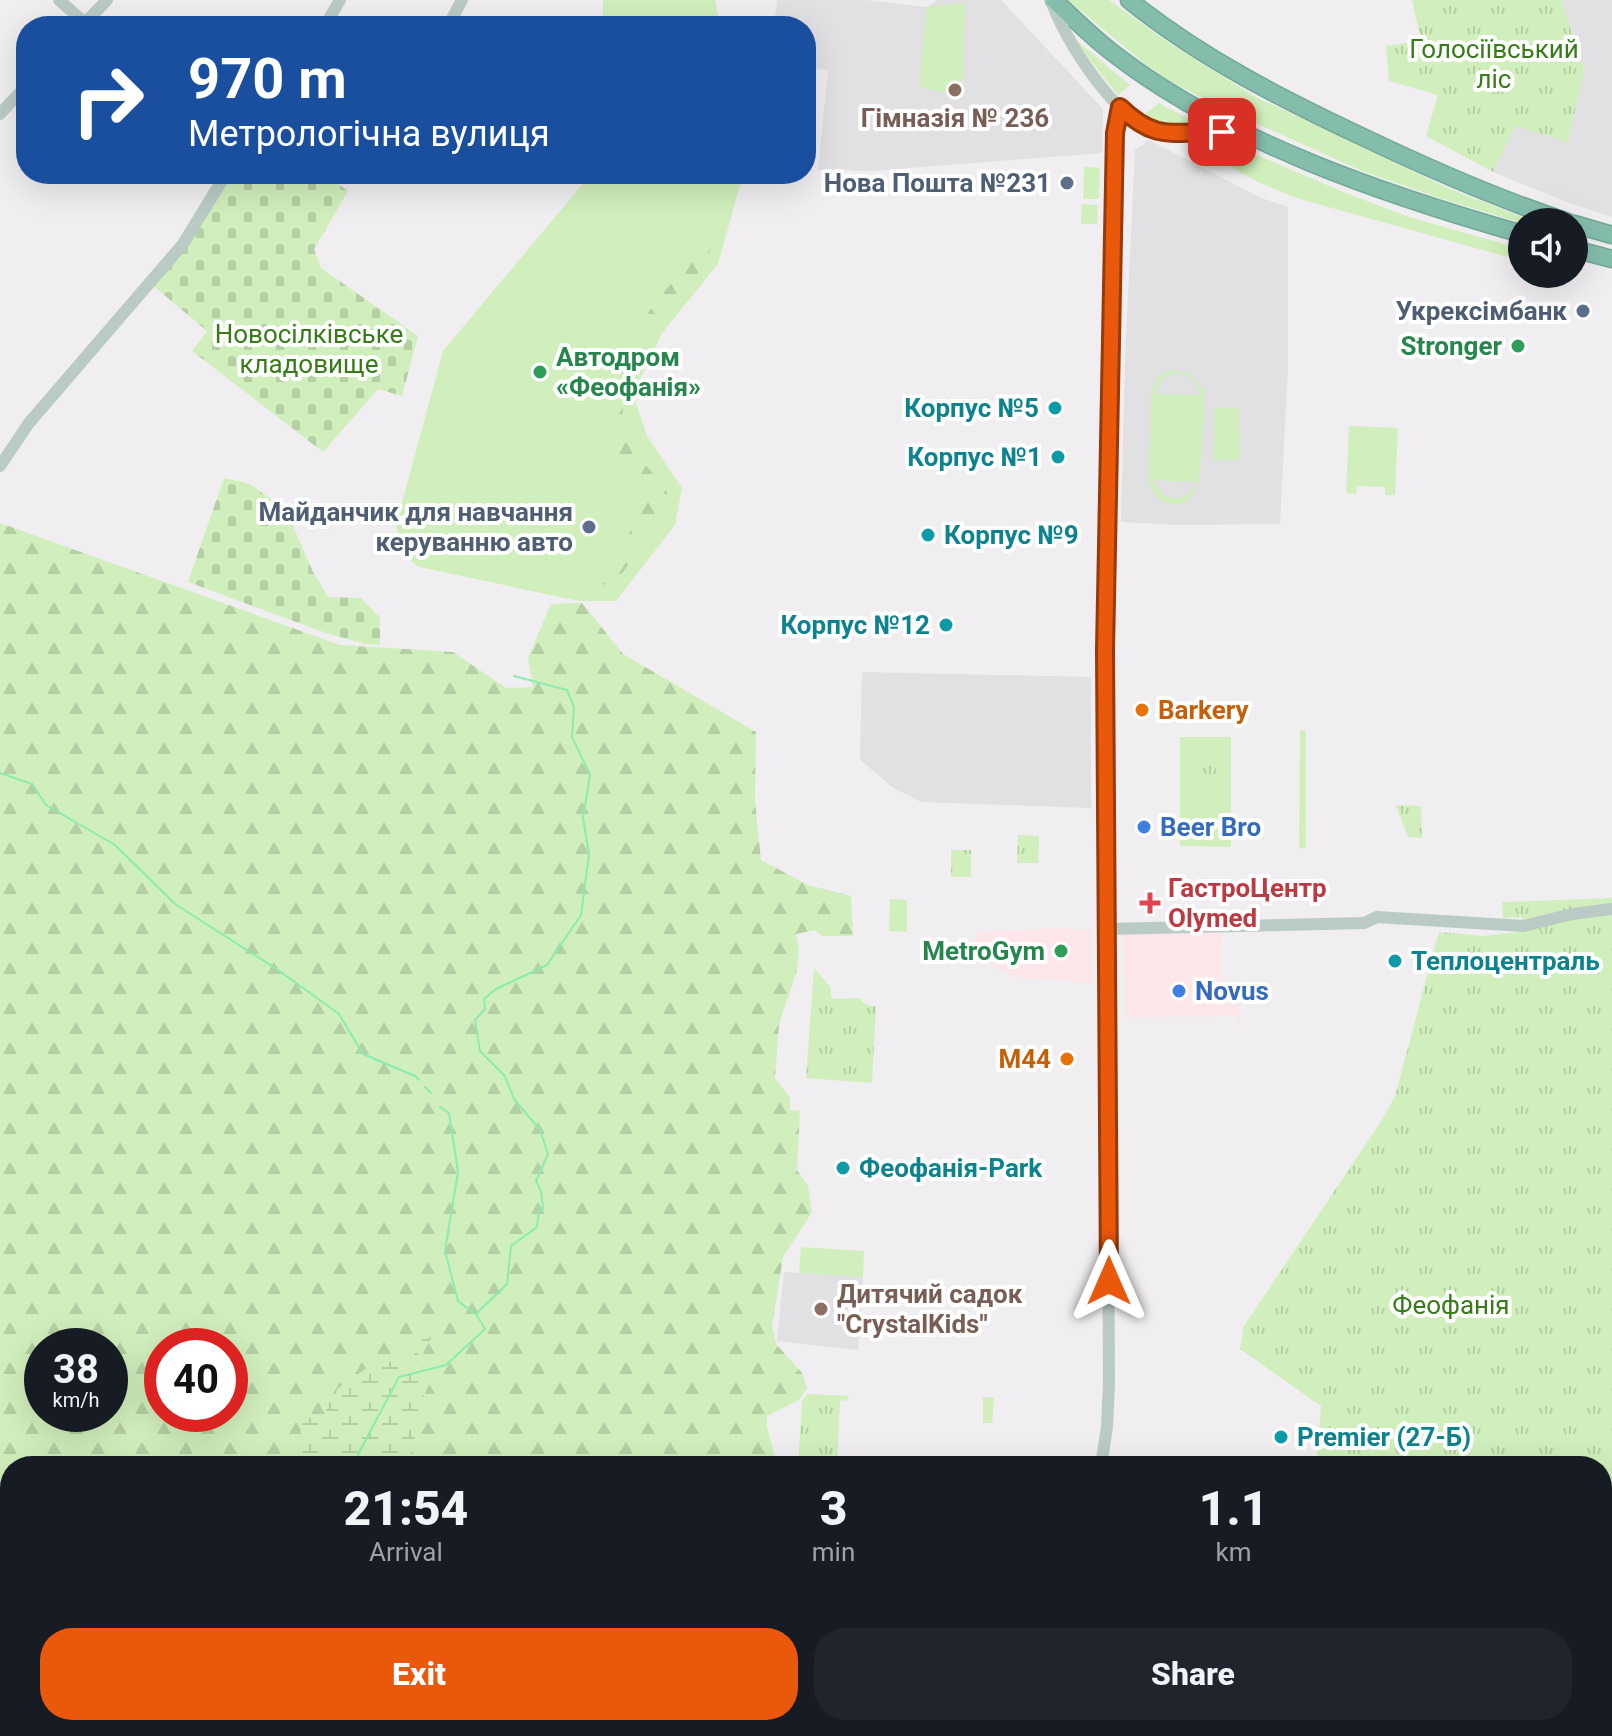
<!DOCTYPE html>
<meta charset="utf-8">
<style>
:root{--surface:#171b24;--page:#20242c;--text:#f1f3f6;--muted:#9ea1a6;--accent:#ea580c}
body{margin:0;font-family:Roboto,sans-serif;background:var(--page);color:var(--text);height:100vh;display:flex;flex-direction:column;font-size:30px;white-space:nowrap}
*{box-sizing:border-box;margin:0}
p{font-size:26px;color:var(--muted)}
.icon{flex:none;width:44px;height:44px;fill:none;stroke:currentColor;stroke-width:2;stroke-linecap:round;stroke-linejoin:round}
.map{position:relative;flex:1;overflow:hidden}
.sheet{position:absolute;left:0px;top:1456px;width:1612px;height:280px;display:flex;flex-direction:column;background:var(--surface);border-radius:32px 32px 0 0;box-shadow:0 8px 32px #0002}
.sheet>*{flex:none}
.banner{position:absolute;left:16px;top:16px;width:800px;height:168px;border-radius:32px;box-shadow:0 8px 32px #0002;background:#1a4fa0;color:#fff;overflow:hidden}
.buttons{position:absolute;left:1508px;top:208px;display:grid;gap:16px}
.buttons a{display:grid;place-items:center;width:80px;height:80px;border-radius:50%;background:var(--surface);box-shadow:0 8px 32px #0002;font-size:40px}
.speed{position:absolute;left:24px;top:1328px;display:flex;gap:16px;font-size:40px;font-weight:700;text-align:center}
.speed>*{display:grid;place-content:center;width:104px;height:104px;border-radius:50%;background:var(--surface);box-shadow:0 8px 32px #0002;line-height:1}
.speed small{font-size:20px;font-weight:400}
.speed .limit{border:12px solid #d22;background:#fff;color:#111}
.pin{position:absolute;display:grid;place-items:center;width:68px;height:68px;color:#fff;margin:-34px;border-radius:16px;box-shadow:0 4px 12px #0006}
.me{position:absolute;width:88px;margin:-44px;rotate:0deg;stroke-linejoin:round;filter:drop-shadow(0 0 6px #0008)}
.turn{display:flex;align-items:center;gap:28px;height:168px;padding:0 40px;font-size:36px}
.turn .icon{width:104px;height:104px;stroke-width:2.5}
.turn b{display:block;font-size:56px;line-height:68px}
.eta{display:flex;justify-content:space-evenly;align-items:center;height:136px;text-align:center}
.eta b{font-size:48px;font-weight:800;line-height:56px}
.primary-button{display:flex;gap:16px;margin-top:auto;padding:16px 40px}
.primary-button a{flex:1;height:92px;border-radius:32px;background:var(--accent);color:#fff;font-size:32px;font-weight:800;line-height:92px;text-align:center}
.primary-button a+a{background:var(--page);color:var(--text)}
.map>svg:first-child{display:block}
.commercial{fill:#fce6e9}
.education{fill:#e1e0e2}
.grass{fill:#d1efbc;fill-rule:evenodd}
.forest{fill:url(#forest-firs);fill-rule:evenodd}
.wetland{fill:url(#wetland-marsh)}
.cemetery{fill:url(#cemetery-stones)}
.park{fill:url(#park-tufts)}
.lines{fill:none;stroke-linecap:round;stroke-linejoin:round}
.stream{stroke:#89ecb0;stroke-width:2}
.highway-casing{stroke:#70a998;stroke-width:19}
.minor{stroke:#b9cbc4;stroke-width:12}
.highway{stroke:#85bdac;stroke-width:16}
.route-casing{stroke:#983908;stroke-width:20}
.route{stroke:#ea580c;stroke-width:14}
.education-dot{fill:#8d6e63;stroke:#fff;stroke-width:3}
.service-dot{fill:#5c6f8a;stroke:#fff;stroke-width:3}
.leisure-dot{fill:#2e9e5b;stroke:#fff;stroke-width:3}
.culture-dot{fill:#0f9aa8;stroke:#fff;stroke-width:3}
.food-dot{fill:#e8710a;stroke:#fff;stroke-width:3}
.shop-dot{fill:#3f7fe0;stroke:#fff;stroke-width:3}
.health-dot{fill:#e0444e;stroke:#fff;stroke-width:3}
.labels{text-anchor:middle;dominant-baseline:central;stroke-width:8;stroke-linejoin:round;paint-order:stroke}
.park-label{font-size:26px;fill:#367c17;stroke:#fff}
.education-label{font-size:26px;font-weight:bold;fill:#785e54;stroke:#fff}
.service-label{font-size:26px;font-weight:bold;fill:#4e5e75;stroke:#fff;text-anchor:end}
.leisure-label{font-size:26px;font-weight:bold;fill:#27864d;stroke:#fff;text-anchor:end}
.culture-label{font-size:26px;font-weight:bold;fill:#0d838f;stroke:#fff;text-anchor:start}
.food-label{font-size:26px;font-weight:bold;fill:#c56008;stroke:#fff;text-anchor:start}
.shop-label{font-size:26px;font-weight:bold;fill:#366cbe;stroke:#fff;text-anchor:start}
.health-label{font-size:26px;font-weight:bold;fill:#be3a42;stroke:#fff;text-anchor:start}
</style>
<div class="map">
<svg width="1612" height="1736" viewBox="0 0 1612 1736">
<defs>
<pattern id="forest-firs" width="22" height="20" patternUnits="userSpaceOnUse" patternTransform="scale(2)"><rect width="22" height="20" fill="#d1efbc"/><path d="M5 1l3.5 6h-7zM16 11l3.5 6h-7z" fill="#b5cfa4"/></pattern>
<pattern id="wetland-marsh" width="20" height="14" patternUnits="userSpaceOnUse" patternTransform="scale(2)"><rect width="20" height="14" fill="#d1efbc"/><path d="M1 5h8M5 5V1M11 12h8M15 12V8" fill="none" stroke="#b5cfa4"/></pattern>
<pattern id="cemetery-stones" width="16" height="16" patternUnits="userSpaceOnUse" patternTransform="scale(2)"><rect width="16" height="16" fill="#d1efbc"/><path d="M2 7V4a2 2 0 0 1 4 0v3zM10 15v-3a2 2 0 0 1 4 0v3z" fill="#b5cfa4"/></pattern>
<pattern id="park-tufts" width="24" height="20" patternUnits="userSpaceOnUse" patternTransform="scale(2)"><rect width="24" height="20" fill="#d1efbc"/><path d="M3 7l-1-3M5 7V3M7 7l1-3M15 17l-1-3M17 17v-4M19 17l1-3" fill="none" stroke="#b5cfa4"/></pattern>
</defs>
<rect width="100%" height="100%" fill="#f0eef0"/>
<g class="commercial">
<polygon points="1061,928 1091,930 1092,983 1017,977 988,964 976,955 977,932"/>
<polygon points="1123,932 1222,932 1221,984 1229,990 1237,991 1241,1028 1236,1016 1126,1017"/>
</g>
<g class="education">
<polygon points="777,0 865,0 927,7 937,0 1001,0 1103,109 1102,153 871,171 818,170 828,70 806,67 806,26 774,26"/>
<polygon points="1561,0 1612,0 1612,217 1567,202 1493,172 1515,125 1568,142 1584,71"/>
<polygon points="1149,140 1259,197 1288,207 1288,367 1280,524 1177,525 1121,522 1125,359 1135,150"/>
<polygon points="862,672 1091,677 1091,808 921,802 892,787 860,760"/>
<polygon points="784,1272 863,1277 858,1350 777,1341"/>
</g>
<g class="grass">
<polygon points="603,0 715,0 720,26 603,26"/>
<polygon points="1068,0 1109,0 1166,41 1254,96 1450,189 1535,222 1522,223 1442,199 1362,171 1218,106 1170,81 1144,63"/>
<polygon points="965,3 963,80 946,93 919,87 927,7"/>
<polygon points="1071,36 1130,85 1118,95"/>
<polygon points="1159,103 1207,129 1168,130 1141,117"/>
<polygon points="1213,140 1229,143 1341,191 1409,217 1522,249 1522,261 1296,198 1256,181 1197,148 1196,142"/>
<polygon points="1084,167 1100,168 1099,199 1083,199"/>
<polygon points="591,174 743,174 718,264 662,333 633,394 647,436 682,488 675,525 616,601 579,601 419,567 403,554 396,525 443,351"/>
<polygon points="1082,204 1098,205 1097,224 1081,224"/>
<path d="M 1172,370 L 1189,373 L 1204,390 C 1204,407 1203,424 1202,441 C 1200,468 1202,523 1157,498 L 1149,483 L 1151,392 L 1158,377 ZM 1178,373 C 1191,375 1198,382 1199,395 L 1156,394 C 1158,381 1166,374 1178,373 ZM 1154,481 L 1154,480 L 1197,482 C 1190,498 1176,502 1162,494 Z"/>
<polygon points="1214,408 1239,408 1240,460 1214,460"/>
<polygon points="1349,426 1398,428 1395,495 1385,495 1385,487 1357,486 1356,494 1346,493"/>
<polygon points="1300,729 1306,732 1306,847 1304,849 1299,847"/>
<polygon points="1180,737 1231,737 1231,847 1180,846"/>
<polygon points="890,899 907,900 907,932 889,931"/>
<polygon points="801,1247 864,1251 863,1277 799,1273"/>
</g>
<g class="forest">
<path d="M 705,218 L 721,221 C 713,247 702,270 684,292 C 658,324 623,358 623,403 C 622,415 623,429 628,440 C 637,458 662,481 668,494 C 670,501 668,506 666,512 L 620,576 L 601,586 L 591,584 L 640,519 L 644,502 L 636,487 L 607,454 C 616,424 613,391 621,361 C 631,327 674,282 696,252 L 703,238 Z"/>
<path d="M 0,523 L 340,645 L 453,652 L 506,688 L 533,687 L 528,658 L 551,604 L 582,603 L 623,654 L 756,732 L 755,802 L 761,860 L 808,885 L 851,896 L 853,936 L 822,936 L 815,930 L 796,934 L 799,949 L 797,971 L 779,1024 L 775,1078 L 790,1098 L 790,1110 L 800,1111 L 797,1170 L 808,1186 L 812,1212 L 783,1257 L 772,1327 L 777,1345 L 802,1373 L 807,1388 L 799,1400 L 767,1416 L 767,1427 L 777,1466 L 10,1466 L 10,1726 L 785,1726 L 785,1736 L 0,1736 ZM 42,1346 L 110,1346 L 110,1414 L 42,1414 ZM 162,1346 L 230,1346 L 230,1414 L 162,1414 Z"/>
</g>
<path class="wetland" d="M 432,1337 L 423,1353 L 430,1357 L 420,1372 L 430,1383 L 423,1397 L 431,1413 C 416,1429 410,1444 410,1466 L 302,1466 L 305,1462 C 300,1443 298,1430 306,1413 L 313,1421 L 325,1417 L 327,1404 L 335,1400 L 337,1389 L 368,1367 L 384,1365 L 395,1359 L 410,1363 L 422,1339 Z"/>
<g class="cemetery">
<polygon points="226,174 324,174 348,191 314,249 321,268 418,336 402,396 378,389 323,452 192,351 207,331 150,283"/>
<polygon points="224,478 250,484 286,510 313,572 328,597 361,598 380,618 380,645 365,644 326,633 188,582"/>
</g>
<g class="park">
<polygon points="1412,0 1561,0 1584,71 1568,142 1515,126 1493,172 1426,136 1438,95 1389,81 1386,46 1421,41"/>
<path d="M 1213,757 L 1216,770 L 1215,793 L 1214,796 L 1197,797 C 1195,781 1200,768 1213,757 Z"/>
<polygon points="1396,805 1421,806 1422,838 1408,837"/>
<polygon points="1018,835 1039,836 1038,863 1017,863"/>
<rect x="951" y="850" width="20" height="27"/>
<polygon points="1612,898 1612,1736 1347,1736 1340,1733 1341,1726 1602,1726 1602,1466 1316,1466 1321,1406 1240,1349 1244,1326 1382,1120 1395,1096 1439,932 1483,936 1524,931 1522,917 1503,918 1502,902"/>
<polygon points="814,968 831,988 831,996 834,999 859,998 865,1004 876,1007 872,1083 806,1078"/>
<polygon points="807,1394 849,1396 847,1400 840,1401 837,1466 798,1466 802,1401"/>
<polygon points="983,1397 994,1398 992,1423 983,1423"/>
</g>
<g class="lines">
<g class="stream">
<polyline points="0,773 32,784 46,805 115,845 175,904 278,970 339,1014 363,1054 415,1076 419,1080"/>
<polyline points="425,1087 431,1093"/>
<polyline points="440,1107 449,1113 458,1172 445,1251 458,1301 474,1313"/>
<polyline points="352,1466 399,1377 446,1365 485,1329 476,1314 507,1284 511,1246 537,1227 539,1211 543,1209 541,1191 536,1181 548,1154 540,1130 514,1099 505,1076 480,1051 475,1020 485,1009 484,999 496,989 547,965 581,915 589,854 583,818 590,775 572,737 574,707 567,690 514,676"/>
<polyline points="348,1736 350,1726"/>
</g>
<defs>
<g id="highway">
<path d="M 1054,0 C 1073,18 1092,37 1113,53 C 1226,141 1385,195 1522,234"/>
<path d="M 1129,0 C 1201,58 1282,99 1365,138 C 1432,170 1498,199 1568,222"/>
<polyline points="1574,224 1612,235"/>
<polyline points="1574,249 1612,259"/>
</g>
</defs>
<use href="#highway" class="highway-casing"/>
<g class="minor">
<polyline points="59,0 85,23"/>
<path d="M 1051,0 C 1064,40 1116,121 1159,133 C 1180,139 1214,131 1240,135"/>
<polyline points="82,26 107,0"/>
<polyline points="325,26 340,0"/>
<polyline points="448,26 462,0"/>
<polyline points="0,114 26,86"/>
<polyline points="0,466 29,423 183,244 226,174"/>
<polyline points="1107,929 1364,923 1377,917 1524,926 1572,914 1612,909"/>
<polyline points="1101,1466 1107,1427 1109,1383 1105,650 1114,149 1120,107"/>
<polyline points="1059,1736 1061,1726"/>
<polyline points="1080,1736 1081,1726"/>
<polyline points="1190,1736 1192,1726"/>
<polyline points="1295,1736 1297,1726"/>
</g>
<use href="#highway" class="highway"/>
</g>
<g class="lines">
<defs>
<path id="route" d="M 1109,1281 L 1105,650 L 1115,133 L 1120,107 C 1158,144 1176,130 1222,132"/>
</defs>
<use href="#route" class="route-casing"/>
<use href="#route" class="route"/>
</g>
<g class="education-dot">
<circle cx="955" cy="90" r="8"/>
<circle cx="821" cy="1309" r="8"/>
</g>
<g class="service-dot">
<circle cx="1067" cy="183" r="8"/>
<circle cx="1583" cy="311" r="8"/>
<circle cx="589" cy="527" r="8"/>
</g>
<g class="leisure-dot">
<circle cx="1518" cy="346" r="8"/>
<circle cx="540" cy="372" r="8"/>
<circle cx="1061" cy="951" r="8"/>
</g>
<g class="culture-dot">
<circle cx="1055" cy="408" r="8"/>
<circle cx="1058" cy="457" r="8"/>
<circle cx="928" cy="535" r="8"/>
<circle cx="946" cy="625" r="8"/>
<circle cx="1395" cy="961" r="8"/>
<circle cx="843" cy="1168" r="8"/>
<circle cx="1281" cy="1437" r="8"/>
</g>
<g class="food-dot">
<circle cx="1142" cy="710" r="8"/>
<circle cx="1067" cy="1059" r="8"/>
</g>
<g class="shop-dot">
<circle cx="1144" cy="827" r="8"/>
<circle cx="1179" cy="991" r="8"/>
</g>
<path class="health-dot" d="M1146 891h8v8h8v8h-8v8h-8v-8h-8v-8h8z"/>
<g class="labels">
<g class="park-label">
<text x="1494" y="49">Голосіївський<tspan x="1494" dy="30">ліс</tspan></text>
<text x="309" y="334">Новосілківське<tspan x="309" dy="30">кладовище</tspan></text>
<text x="1451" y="1305">Феофанія</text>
</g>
<g class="education-label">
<text x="955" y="118">Гімназія № 236</text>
<text x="837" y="1294" text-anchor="start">Дитячий садок<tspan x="837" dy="30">"CrystalKids"</tspan></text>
</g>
<g class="service-label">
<text x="1051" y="183">Нова Пошта №231</text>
<text x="1567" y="311">Укрексімбанк</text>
<text x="573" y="512">Майданчик для навчання<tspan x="573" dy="30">керуванню авто</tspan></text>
</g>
<g class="leisure-label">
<text x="1502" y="346">Stronger</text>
<text x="556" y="357" text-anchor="start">Автодром<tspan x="556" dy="30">«Феофанія»</tspan></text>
<text x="1045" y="951">MetroGym</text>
</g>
<g class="culture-label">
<text x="1039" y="408" text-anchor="end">Корпус №5</text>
<text x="1042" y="457" text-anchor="end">Корпус №1</text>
<text x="944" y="535">Корпус №9</text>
<text x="930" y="625" text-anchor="end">Корпус №12</text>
<text x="1411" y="961">Теплоцентраль</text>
<text x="859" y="1168">Феофанія-Park</text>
<text x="1297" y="1437">Premier (27-Б)</text>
</g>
<g class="food-label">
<text x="1158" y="710">Barkery</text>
<text x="1051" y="1059" text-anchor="end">M44</text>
</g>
<g class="shop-label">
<text x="1160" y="827">Beer Bro</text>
<text x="1195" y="991">Novus</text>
</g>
<g class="health-label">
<text x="1168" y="888">ГастроЦентр<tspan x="1168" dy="30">Olymed</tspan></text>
</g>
</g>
</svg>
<div class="buttons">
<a><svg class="icon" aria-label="sound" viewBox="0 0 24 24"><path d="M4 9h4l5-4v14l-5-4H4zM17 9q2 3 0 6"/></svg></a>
</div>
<div class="speed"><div>38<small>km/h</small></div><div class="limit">40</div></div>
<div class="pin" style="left:1222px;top:132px;background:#d93025"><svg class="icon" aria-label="arrive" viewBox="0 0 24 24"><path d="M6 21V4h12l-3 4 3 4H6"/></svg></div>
<svg class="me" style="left:1109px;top:1281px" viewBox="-20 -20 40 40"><path d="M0-17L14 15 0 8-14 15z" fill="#ea580c" stroke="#fff" stroke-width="4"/></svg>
<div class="banner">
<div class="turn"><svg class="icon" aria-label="right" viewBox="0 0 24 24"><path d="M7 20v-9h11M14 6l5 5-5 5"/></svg><div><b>970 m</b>Метрологічна вулиця</div></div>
</div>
<section class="sheet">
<div class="eta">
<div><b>21:54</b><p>Arrival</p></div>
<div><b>3</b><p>min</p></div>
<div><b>1.1</b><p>km</p></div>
</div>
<div class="primary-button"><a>Exit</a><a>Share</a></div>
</section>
</div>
